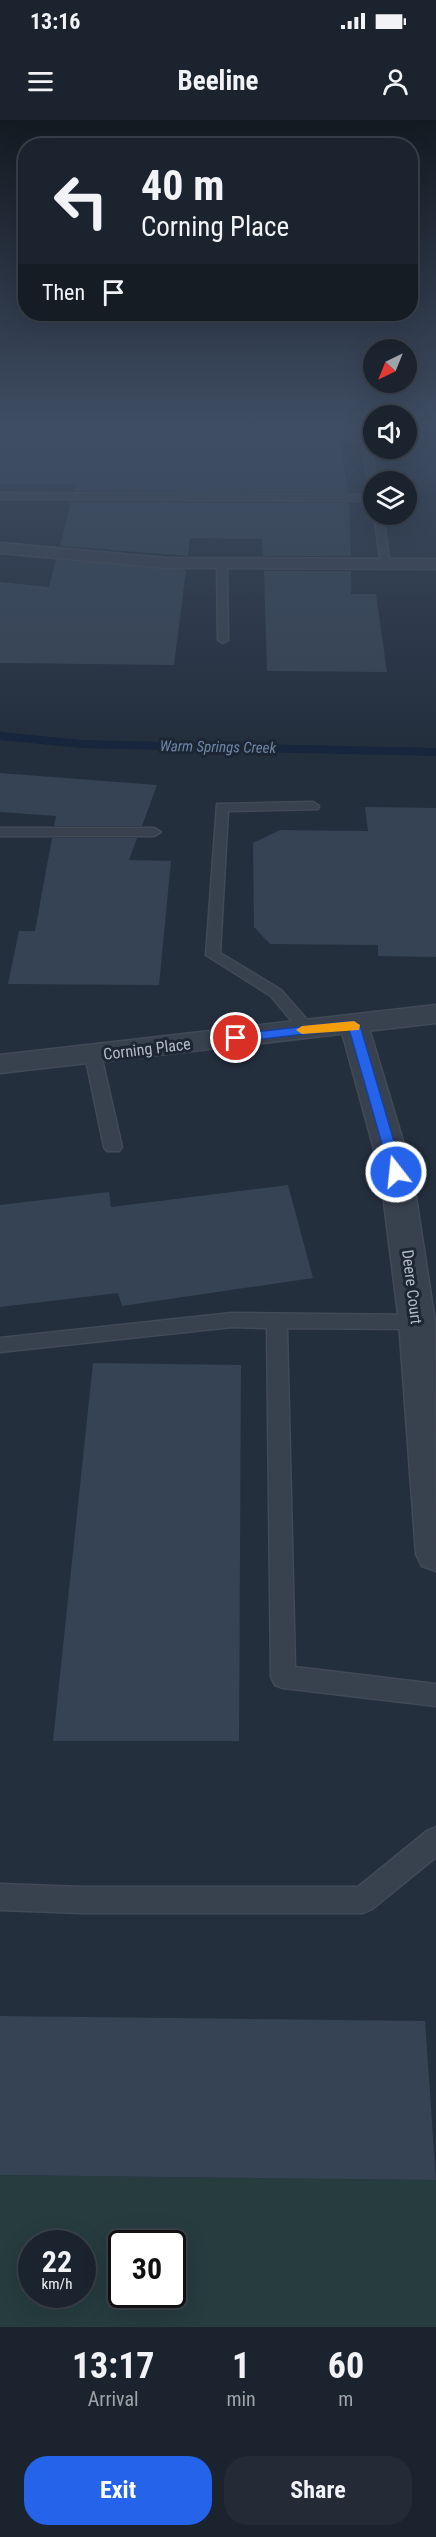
<!DOCTYPE html>
<style>
:root{--surface:#1b232e;--page:#242b36;--text:#f1f3f6;--muted:#a0a4aa;--line:#39404a;--accent:#2563eb}
body{margin:0;font-family:"Roboto Condensed",sans-serif;background:var(--page);color:var(--text);height:100vh;display:flex;flex-direction:column;font-size:22px;white-space:nowrap}
*{box-sizing:border-box;margin:0}
p{font-size:20px;color:var(--muted)}
.icon{flex:none;width:33px;height:33px;fill:none;stroke:currentColor;stroke-width:2;stroke-linecap:round;stroke-linejoin:round}
.map{position:relative;height:2207px;overflow:hidden}
.panel{display:flex;flex-direction:column;background:var(--surface);flex:1}
.panel>*{flex:none}
.top-card{position:absolute;left:18px;top:18px;width:400px;height:183px;border-radius:24px;box-shadow:0 6px 24px #0002,0 0 0 2px var(--line);background:#1b232e;color:var(--text);overflow:hidden}
.needle{width:39px;rotate:223deg}
.controls{position:absolute;left:363px;top:219px;display:grid;gap:12px}
.controls a{display:grid;place-items:center;width:54px;height:54px;border-radius:50%;background:var(--surface);box-shadow:0 6px 24px #0002,0 0 0 2px var(--line);font-size:30px}
.speed{position:absolute;left:18px;top:2110px;display:flex;gap:12px;font-size:30px;font-weight:700;text-align:center}
.speed>*{display:grid;place-content:center;width:78px;height:78px;border-radius:50%;background:var(--surface);box-shadow:0 6px 24px #0002,0 0 0 2px var(--line);line-height:1}
.speed small{font-size:15px;font-weight:400}
.speed .limit{border:3px solid #111;border-radius:9px;background:#fff;color:#111}
.pin{position:absolute;display:grid;place-items:center;width:51px;height:51px;color:#fff;margin:-26px;border:3px solid #fff;border-radius:50%;box-shadow:0 2px 6px #0007}
.me{position:absolute;width:66px;margin:-33px;rotate:344deg;stroke-linejoin:round;filter:drop-shadow(0 0 4px #0008)}
.turn{display:flex;align-items:center;gap:21px;height:126px;padding:0 24px;font-size:27px}
.turn .icon{width:78px;height:78px;stroke-width:2.5}
.turn b{display:block;font-size:42px;line-height:51px}
.then{display:flex;align-items:center;height:57px;padding:0 24px;background:#0003;gap:12px;font-size:22px}
.eta{display:flex;justify-content:space-evenly;align-items:center;height:102px;text-align:center}
.eta b{font-size:36px;font-weight:700;line-height:42px}
.primary-button{display:flex;gap:12px;margin-top:auto;padding:12px 24px}
.primary-button a{flex:1;height:69px;border-radius:24px;background:var(--accent);color:#fff;font-size:24px;font-weight:700;line-height:69px;text-align:center}
.primary-button a+a{background:var(--page);color:var(--text)}
.status{display:flex;justify-content:space-between;align-items:center;height:42px;padding:0 30px;background:var(--surface);direction:ltr}
.status svg{height:16px;fill:currentColor}
header{display:flex;justify-content:space-between;align-items:center;height:78px;padding:0 24px;background:var(--surface);font-size:27px;font-weight:700}
.map>svg:first-child{display:block}
.green{fill:#263c3f;fill-rule:evenodd}
.lines{fill:none;stroke-linecap:round;stroke-linejoin:round}
.stream{stroke:#17263c;stroke-width:8}
.building{fill:#364354}
.service-casing{stroke:#414a57;stroke-width:3}
.minor-casing{stroke:#414a57;stroke-width:3}
.tertiary-casing{stroke:#414a57;stroke-width:3}
.service{fill:#38414e;fill-rule:evenodd}
.minor{fill:#38414e;fill-rule:evenodd}
.tertiary{fill:#38414e;fill-rule:evenodd}
.route{fill:#2563eb;stroke:#184099;stroke-width:1.5}
.slow{fill:#f59e0b}
.labels{text-anchor:middle;dominant-baseline:central;stroke-width:6;stroke-linejoin:round;paint-order:stroke}
.far-water-label{font-size:15px;font-style:italic;fill:#6d86a8;stroke:#1d2633}
.street-label{font-size:16px;fill:#b4bcc9;stroke:#1d2633}
</style>
<div class="status"><b>13:16</b><svg viewBox="0 0 49 12"><path d="M0 12V9h3v3zM5 12V6h3v6zM10 12V3h3v9zM15 12V0h3v12zM26 1h20v11H26zM47 4h2v5h-2z"/></svg></div>
<header><svg class="icon" aria-label="menu" viewBox="0 0 24 24"><path d="M4 6h16M4 12h16M4 18h16"/></svg>Beeline<svg class="icon" aria-label="person" viewBox="0 0 24 24"><circle cx="12" cy="8" r="4"/><path d="M4 21q1-7 8-7t8 7"/></svg></header>
<div class="map">
<svg width="436" height="2207" viewBox="0 0 436 2207">
<rect width="100%" height="100%" fill="#242f3e"/>
<path class="green" d="M 0,2055 L 436,2060 L 436,2207 L 0,2207 ZM 32,2124 L 82,2124 L 82,2175 L 32,2175 ZM 122,2124 L 172,2124 L 172,2175 L 122,2175 Z"/>
<g class="lines">
<polyline class="stream" points="0,616 81,624 436,632"/>
</g>
<g class="building">
<polygon points="6,305 336,305 337,314 3,312"/>
<polygon points="0,322 340,323 348,373 74,371 76,364 0,364"/>
<polygon points="71,382 349,383 351,436 263,436 262,419 190,418 188,436 60,426"/>
<polygon points="56,440 186,450 174,545 0,543 0,462 49,467"/>
<polygon points="264,451 351,451 351,474 376,474 387,552 267,551"/>
<polygon points="0,653 157,665 142,706 54,706 56,696 0,692"/>
<polygon points="365,687 436,688 436,837 378,836 378,825 270,824 254,807 253,723 280,710 368,711"/>
<polygon points="52,718 137,718 129,740 171,741 159,865 8,864 19,811 35,811"/>
<polygon points="288,1065 313,1158 122,1186 118,1173 0,1187 0,1085 109,1072 111,1087"/>
<polygon points="93,1243 241,1245 239,1621 53,1621"/>
<polygon points="0,1896 425,1901 436,2060 0,2055"/>
</g>
<g class="lines">
<defs>
<g id="service">
<polygon points="359,305 367,305 377,362 374,362 374,371 369,368 362,321 0,320 0,314 361,316"/>
<polygon points="0,373 374,375 374,381 0,379"/>
<polygon points="374,394 383,394 390,446 381,444"/>
<polygon points="222,440 227,443 228,520 223,523 218,520 217,443"/>
<polygon points="313,682 319,686 318,689 228,691 220,833 281,870 315,909 307,914 301,912 271,876 206,835 217,684"/>
<polygon points="0,708 154,708 161,712 154,716 0,716"/>
<polygon points="93,930 101,935 122,1027 119,1031 107,1031 104,1027 85,935"/>
<polygon points="232,1193 417,1195 424,1197 427,1202 424,1207 417,1209 287,1208 295,1547 436,1564 436,1586 283,1568 275,1565 271,1557 267,1208 232,1207 0,1232 0,1218"/>
<polygon points="436,1707 436,1737 372,1789 363,1793 82,1793 0,1790 0,1764 82,1767 358,1767 427,1711"/>
</g>
<g id="minor">
<polygon points="0,423 166,438 436,439 436,449 166,448 0,433"/>
<polygon points="354,896 364,899 368,905 412,1051 435,1202 436,1451 422,1446 416,1434 399,1202 380,1051 340,905 344,899"/>
</g>
<polygon id="tertiary" points="436,885 436,903 0,953 0,935"/>
</defs>
<use href="#service" class="service-casing"/>
<use href="#minor" class="minor-casing"/>
<use href="#tertiary" class="tertiary-casing"/>
<use href="#service" class="service"/>
<use href="#minor" class="minor"/>
<use href="#tertiary" class="tertiary"/>
</g>
<linearGradient id="sky" x2="0" y2="1"><stop stop-color="#141a22"/><stop offset="0.5" stop-color="#3f4d63"/><stop offset="1" stop-color="#3f4d63" stop-opacity="0"/></linearGradient>
<rect width="436" height="614" fill="url(#sky)"/>
<polygon class="route" points="354,901 360,905 403,1052 401,1055 396,1056 390,1052 349,909 236,922 230,918 236,914"/>
<polygon class="slow" points="354,901 360,905 359,910 302,914 296,910 302,906"/>
<g class="labels">
<g class="far-water-label">
<text transform="translate(218 627) rotate(1)">Warm Springs Creek</text>
</g>
<g class="street-label">
<text transform="translate(147 929) rotate(-7)">Corning Place</text>
<text transform="translate(412 1167) rotate(83)">Deere Court</text>
</g>
</g>
</svg>
<div class="controls">
<a><svg class="needle" viewBox="-14 -14 28 28"><path d="M0-13l5 13h-10z" fill="#e53935"/><path d="M0 13l5-13h-10z" fill="#a0a4aa"/></svg></a>
<a><svg class="icon" aria-label="sound" viewBox="0 0 24 24"><path d="M4 9h4l5-4v14l-5-4H4zM17 9q2 3 0 6"/></svg></a>
<a><svg class="icon" aria-label="layers" viewBox="0 0 24 24"><path d="M12 4l9 5-9 5-9-5zM3 14l9 5 9-5"/></svg></a>
</div>
<div class="speed"><div>22<small>km/h</small></div><div class="limit">30</div></div>
<div class="pin" style="left:236px;top:918px;background:#d93025"><svg class="icon" aria-label="arrive" viewBox="0 0 24 24"><path d="M6 21V4h12l-3 4 3 4H6"/></svg></div>
<svg class="me" style="left:396px;top:1052px" viewBox="-20 -20 40 40"><circle r="17" fill="#2563eb" stroke="#fff" stroke-width="3"/><path d="M0-11L8 9 0 5-8 9z" fill="#fff"/></svg>
<div class="top-card">
<div class="turn"><svg class="icon" aria-label="left" viewBox="0 0 24 24"><path d="M17 20v-9H6M10 6l-5 5 5 5"/></svg><div><b>40 m</b>Corning Place</div></div>
<div class="then">Then<svg class="icon" aria-label="arrive" viewBox="0 0 24 24"><path d="M6 21V4h12l-3 4 3 4H6"/></svg></div>
</div>
</div>
<section class="panel">
<div class="eta">
<div><b>13:17</b><p>Arrival</p></div>
<div><b>1</b><p>min</p></div>
<div><b>60</b><p>m</p></div>
</div>
<div class="primary-button"><a>Exit</a><a>Share</a></div>
</section>
